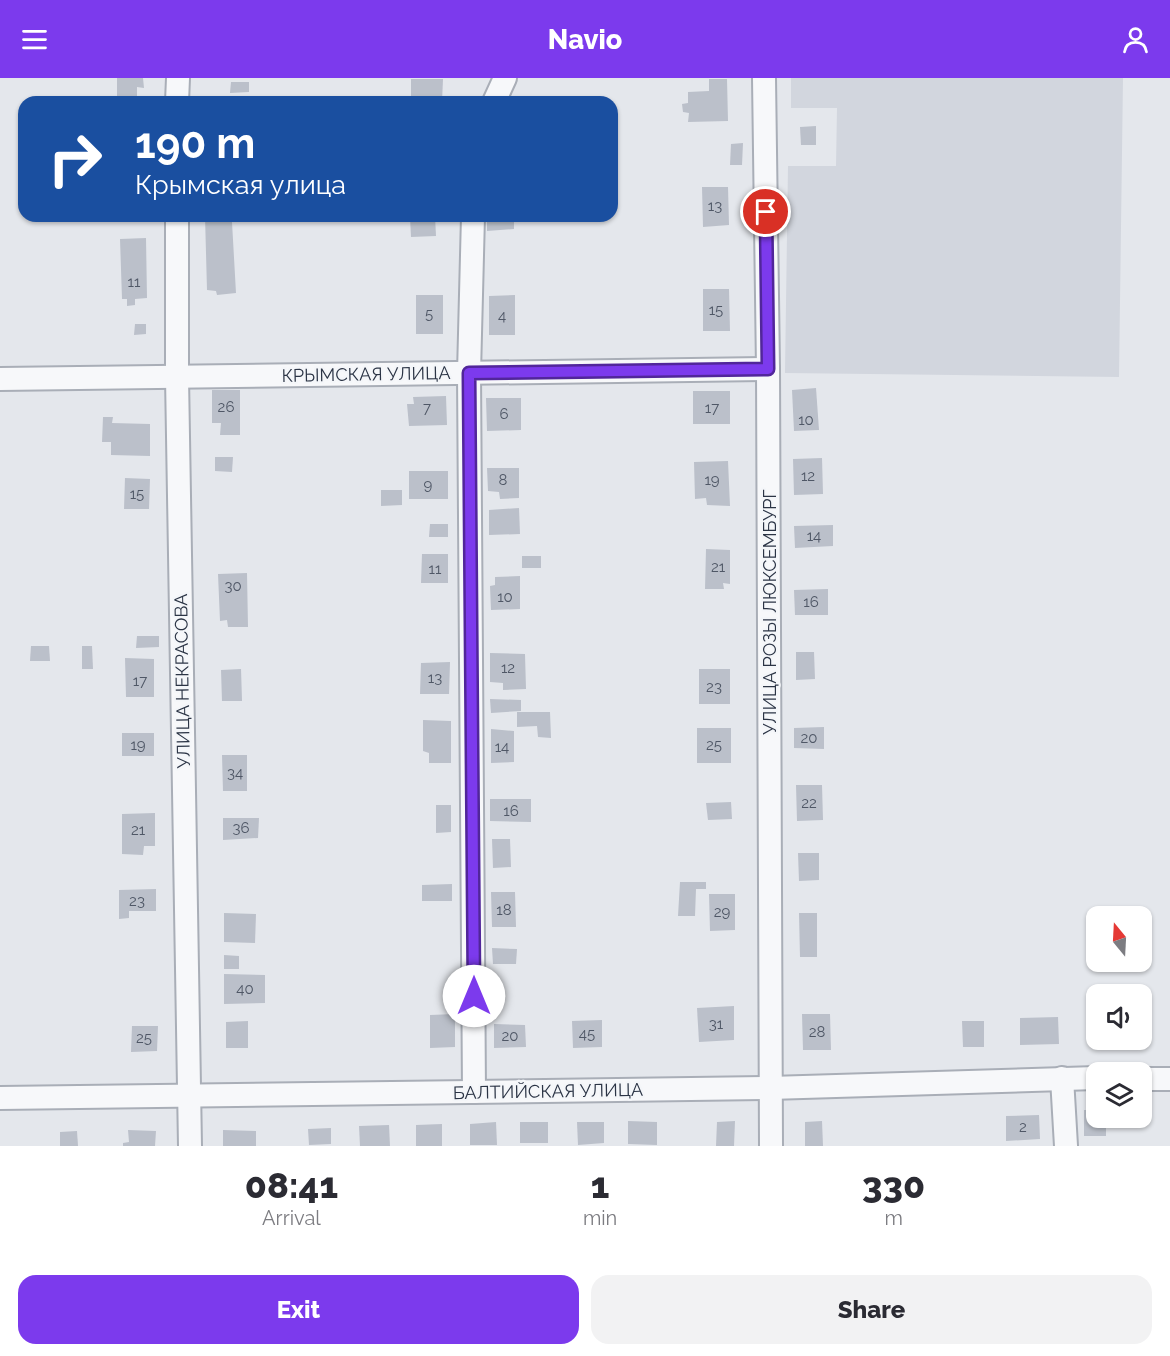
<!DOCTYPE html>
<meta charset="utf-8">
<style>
:root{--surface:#fff;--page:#f2f2f3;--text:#2b2b33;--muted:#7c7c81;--accent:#7c3aed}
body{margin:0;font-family:Raleway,sans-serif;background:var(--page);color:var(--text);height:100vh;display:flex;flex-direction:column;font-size:22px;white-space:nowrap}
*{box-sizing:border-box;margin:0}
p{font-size:20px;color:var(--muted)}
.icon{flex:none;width:33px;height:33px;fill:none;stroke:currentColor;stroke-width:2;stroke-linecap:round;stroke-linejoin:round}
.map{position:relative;height:1068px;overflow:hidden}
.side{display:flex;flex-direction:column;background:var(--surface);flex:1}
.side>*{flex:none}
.top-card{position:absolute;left:18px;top:18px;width:600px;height:126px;border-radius:18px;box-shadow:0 2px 4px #0004;background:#1a4fa0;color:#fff;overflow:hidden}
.needle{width:39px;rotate:342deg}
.controls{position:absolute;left:1086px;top:828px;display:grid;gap:12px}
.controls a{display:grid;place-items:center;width:66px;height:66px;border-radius:12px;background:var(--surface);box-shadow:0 2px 4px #0004;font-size:30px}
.pin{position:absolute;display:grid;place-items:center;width:51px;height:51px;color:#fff;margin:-26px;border:3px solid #fff;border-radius:50%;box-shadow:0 2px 6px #0007}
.me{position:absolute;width:66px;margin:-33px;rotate:0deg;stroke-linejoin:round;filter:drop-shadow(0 0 4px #0008)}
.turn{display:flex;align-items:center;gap:21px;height:126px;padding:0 18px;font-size:27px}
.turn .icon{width:78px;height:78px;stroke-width:2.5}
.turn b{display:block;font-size:42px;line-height:51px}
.eta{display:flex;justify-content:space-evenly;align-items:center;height:102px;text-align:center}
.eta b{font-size:36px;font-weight:800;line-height:42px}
.cta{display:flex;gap:12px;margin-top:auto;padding:12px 18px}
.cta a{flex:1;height:69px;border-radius:18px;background:var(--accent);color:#fff;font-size:24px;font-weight:800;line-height:69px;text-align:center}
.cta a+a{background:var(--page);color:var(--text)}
header{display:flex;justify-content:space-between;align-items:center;height:78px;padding:0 18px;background:var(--accent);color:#fff;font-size:27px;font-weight:800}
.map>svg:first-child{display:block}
.built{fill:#d2d6de}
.building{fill:#bbc0ca}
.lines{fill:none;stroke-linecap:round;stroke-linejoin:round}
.street-casing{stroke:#a9aeb7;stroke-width:26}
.street{stroke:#f7f8fa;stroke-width:22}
.route-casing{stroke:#51269a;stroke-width:15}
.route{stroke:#7c3aed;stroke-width:10}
.labels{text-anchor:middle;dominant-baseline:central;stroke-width:4.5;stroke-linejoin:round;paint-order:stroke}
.number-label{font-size:15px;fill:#4f5766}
.street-label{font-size:18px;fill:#2b3445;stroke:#f4f6f9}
</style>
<header><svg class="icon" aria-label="menu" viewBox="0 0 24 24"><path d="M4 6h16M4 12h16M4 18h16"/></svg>Navio<svg class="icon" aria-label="person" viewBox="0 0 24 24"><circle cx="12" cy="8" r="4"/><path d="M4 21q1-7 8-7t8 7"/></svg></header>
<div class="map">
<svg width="1170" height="1068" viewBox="0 0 1170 1068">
<rect width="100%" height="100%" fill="#e4e7ec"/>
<polygon class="built" points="791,0 1123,0 1119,299 785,295 788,88 836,88 837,30 791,30"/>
<g class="building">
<polygon points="117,0 143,0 144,10 137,9 137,20 117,21"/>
<polygon points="411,1 443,1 442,24 411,24"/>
<polygon points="709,1 727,1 728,43 688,44 689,35 683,34 682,26 688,25 688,14 709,13"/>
<polygon points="231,4 249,4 249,14 230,15"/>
<polygon points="816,48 816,67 801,67 800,49"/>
<polygon points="743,65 742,87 730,87 731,66"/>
<polygon points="702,109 728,109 729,147 703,149"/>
<polygon points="132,138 150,138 150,141 132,142"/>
<polygon points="205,138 242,138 242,144 232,144 236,215 217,217 216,213 207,212"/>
<polygon points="435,138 436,158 411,159 410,139"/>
<polygon points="487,138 514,138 514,151 487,153"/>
<polygon points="146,160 147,220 135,221 135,227 127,228 127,221 122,221 120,161"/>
<polygon points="703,211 729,211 730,253 703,253"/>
<rect x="416" y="217" width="27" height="39"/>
<polygon points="515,217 515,257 489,257 489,218"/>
<polygon points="135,246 146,246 146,256 134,257"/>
<polygon points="816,310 819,352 794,353 792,312"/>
<polygon points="212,312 240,312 240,357 220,357 221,345 212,345"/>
<rect x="693" y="313" width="37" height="33"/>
<polygon points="446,318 447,347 409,348 407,326 414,326 413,319"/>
<polygon points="486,320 521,320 521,352 487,353"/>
<polygon points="103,339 113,339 112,345 150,346 150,378 111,377 111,364 102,364"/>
<polygon points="215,379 233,379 232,394 215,393"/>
<polygon points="822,380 823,416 794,417 793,381"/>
<polygon points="728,383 730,428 707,427 706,420 695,421 694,384"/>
<polygon points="487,390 519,390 519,420 500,421 499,414 488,413"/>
<rect x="409" y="393" width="39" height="28"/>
<polygon points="125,400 150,401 149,431 124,431"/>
<polygon points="381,412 402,412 402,427 381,428"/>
<polygon points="519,430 520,456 489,457 489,432"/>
<polygon points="430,446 448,446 448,459 429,459"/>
<polygon points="833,447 833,468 795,470 794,448"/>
<polygon points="706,471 730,472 730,506 723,505 724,511 705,511"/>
<polygon points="422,476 448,476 448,505 421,505"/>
<rect x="522" y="478" width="19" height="12"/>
<polygon points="247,495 248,549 228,549 227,542 220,543 218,496"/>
<polygon points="520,498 520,531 491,532 490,508 495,507 495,499"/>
<polygon points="828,511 828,537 795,537 794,512"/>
<polygon points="137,558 159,558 159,569 136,570"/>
<polygon points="31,568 49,568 50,583 30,583"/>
<polygon points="82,568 92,568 93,591 82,591"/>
<polygon points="796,574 814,574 815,601 796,602"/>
<polygon points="490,575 525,576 526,611 503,612 503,605 490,604"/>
<polygon points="125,580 154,581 154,619 126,619"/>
<polygon points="450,584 449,616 420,616 421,585"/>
<polygon points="241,591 242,623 222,623 221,592"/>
<rect x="699" y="591" width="31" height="35"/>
<polygon points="490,621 521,622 521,633 491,635"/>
<polygon points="517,634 550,634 551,660 538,659 537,648 517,649"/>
<polygon points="423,642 451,643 451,685 429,685 429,675 423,673"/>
<polygon points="824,649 824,671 794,670 794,650"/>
<rect x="697" y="650" width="34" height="35"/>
<polygon points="491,651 514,653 514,684 491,685"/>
<rect x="122" y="655" width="32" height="23"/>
<polygon points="222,677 247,677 247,713 223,713"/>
<polygon points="796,707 822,707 823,742 797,743"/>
<polygon points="490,721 531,721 531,744 490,743"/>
<polygon points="731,724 732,741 708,742 706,725"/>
<polygon points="436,727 451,727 451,754 436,755"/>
<polygon points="155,735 155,768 144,768 143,777 122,776 122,736"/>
<polygon points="223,740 259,740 258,760 223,762"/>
<polygon points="492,761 510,761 511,789 493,790"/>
<polygon points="798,775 819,775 819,802 799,803"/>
<polygon points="680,804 706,804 706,811 696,811 695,838 678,838"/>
<polygon points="452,806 452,823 422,823 422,807"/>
<polygon points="156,811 156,833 129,833 129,840 119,841 119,812"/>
<polygon points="491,814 515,814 516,849 492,849"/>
<polygon points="709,816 735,816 735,852 710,853"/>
<polygon points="224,835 256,836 255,865 224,864"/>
<polygon points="799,835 817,835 817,879 800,879"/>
<polygon points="492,870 517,871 516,886 493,886"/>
<polygon points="224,877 239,878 239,891 224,891"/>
<polygon points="224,896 265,897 265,925 224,926"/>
<polygon points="734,928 734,962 699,964 697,930"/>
<polygon points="455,936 455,969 430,970 430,937"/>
<polygon points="802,936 830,936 831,972 803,972"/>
<polygon points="1058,939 1059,966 1020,967 1020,940"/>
<polygon points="602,942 602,969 573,970 572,943"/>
<polygon points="248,943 248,970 226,970 226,944"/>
<polygon points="962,943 984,943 984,969 963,969"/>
<polygon points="494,946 525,947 526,969 494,970"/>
<polygon points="132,948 158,948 157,973 131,974"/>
<polygon points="1096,962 1129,962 1129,967 1096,966"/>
<polygon points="1084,1032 1096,1032 1096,1040 1106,1040 1106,1058 1084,1058"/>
<polygon points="1039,1037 1040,1061 1006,1063 1006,1038"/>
<polygon points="628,1043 657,1044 657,1067 628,1066"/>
<polygon points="735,1043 734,1068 716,1068 717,1044"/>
<polygon points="822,1043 823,1068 805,1068 805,1044"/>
<polygon points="496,1044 497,1067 470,1067 470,1046"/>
<rect x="520" y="1044" width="28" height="21"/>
<polygon points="577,1044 604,1044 604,1065 578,1067"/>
<polygon points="442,1046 442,1068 416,1068 416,1047"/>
<polygon points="389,1047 390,1068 360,1068 359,1048"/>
<polygon points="331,1050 331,1066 309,1067 308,1051"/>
<polygon points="128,1052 156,1053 155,1068 123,1068 123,1065 129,1064"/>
<polygon points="223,1052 256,1053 256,1068 223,1068"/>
<polygon points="77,1053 78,1068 60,1068 60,1054"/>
</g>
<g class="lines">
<defs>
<g id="street">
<polyline points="764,0 768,291 771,1068"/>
<polyline points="177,24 178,0"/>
<polyline points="494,24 505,0"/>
<polyline points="177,138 177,299 190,1068"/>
<polyline points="473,138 469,295 474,1014"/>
<polyline points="0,301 768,291"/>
<polyline points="1062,1000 1066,1068"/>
<polyline points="1142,1001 1170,1001"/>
<polyline points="0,1020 770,1010 1096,1000"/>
</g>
</defs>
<use href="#street" class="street-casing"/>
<use href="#street" class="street"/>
</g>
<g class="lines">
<defs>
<polyline id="route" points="474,918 469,295 768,291 766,134"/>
</defs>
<use href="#route" class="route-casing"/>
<use href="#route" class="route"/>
</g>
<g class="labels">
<g class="number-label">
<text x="715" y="128">13</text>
<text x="134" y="204">11</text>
<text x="716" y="232">15</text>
<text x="429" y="236">5</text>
<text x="502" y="238">4</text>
<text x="226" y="329">26</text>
<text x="427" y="330">7</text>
<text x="712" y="330">17</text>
<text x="504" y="336">6</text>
<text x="806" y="342">10</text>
<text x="808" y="398">12</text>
<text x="503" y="402">8</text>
<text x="712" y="402">19</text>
<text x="428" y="407">9</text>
<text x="137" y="416">15</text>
<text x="814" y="458">14</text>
<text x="718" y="489">21</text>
<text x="435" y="491">11</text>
<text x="233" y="508">30</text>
<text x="505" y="519">10</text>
<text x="811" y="524">16</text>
<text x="508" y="590">12</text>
<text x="435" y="600">13</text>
<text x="140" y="603">17</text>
<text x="714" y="609">23</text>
<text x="809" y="660">20</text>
<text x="138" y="667">19</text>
<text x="714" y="667">25</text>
<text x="502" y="669">14</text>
<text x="235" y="695">34</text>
<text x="809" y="725">22</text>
<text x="511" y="733">16</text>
<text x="241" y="750">36</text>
<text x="138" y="752">21</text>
<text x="137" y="823">23</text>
<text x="504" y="832">18</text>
<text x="722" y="834">29</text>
<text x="245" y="911">40</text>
<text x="716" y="946">31</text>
<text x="817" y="954">28</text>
<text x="587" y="956">45</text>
<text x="510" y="958">20</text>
<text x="144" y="960">25</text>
<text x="1023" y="1049">2</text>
</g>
<g class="street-label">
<text transform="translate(366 296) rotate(-1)">КРЫМСКАЯ УЛИЦА</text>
<text transform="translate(769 534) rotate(-90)">УЛИЦА РОЗЫ ЛЮКСЕМБУРГ</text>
<text transform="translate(182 603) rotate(-91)">УЛИЦА НЕКРАСОВА</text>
<text transform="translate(548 1013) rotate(-1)">БАЛТИЙСКАЯ УЛИЦА</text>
</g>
</g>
</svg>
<div class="controls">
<a><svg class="needle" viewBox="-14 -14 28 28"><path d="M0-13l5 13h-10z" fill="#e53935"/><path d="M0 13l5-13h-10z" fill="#7c7c81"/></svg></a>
<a><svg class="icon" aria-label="sound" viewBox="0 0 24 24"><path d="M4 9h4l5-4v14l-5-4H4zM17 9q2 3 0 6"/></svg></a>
<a><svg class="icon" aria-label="layers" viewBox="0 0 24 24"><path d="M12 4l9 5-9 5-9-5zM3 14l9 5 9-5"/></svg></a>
</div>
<div class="pin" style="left:766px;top:134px;background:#d93025"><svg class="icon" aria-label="arrive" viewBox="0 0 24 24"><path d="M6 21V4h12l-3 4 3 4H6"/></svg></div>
<svg class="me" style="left:474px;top:918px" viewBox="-20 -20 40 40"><circle r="19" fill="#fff"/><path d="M0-13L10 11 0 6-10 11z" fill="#7c3aed"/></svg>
<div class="top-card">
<div class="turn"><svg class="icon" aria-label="right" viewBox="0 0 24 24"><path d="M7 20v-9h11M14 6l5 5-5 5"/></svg><div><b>190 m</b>Крымская улица</div></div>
</div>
</div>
<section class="side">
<div class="eta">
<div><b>08:41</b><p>Arrival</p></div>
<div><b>1</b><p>min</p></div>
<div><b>330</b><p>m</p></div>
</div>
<div class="cta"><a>Exit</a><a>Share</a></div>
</section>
